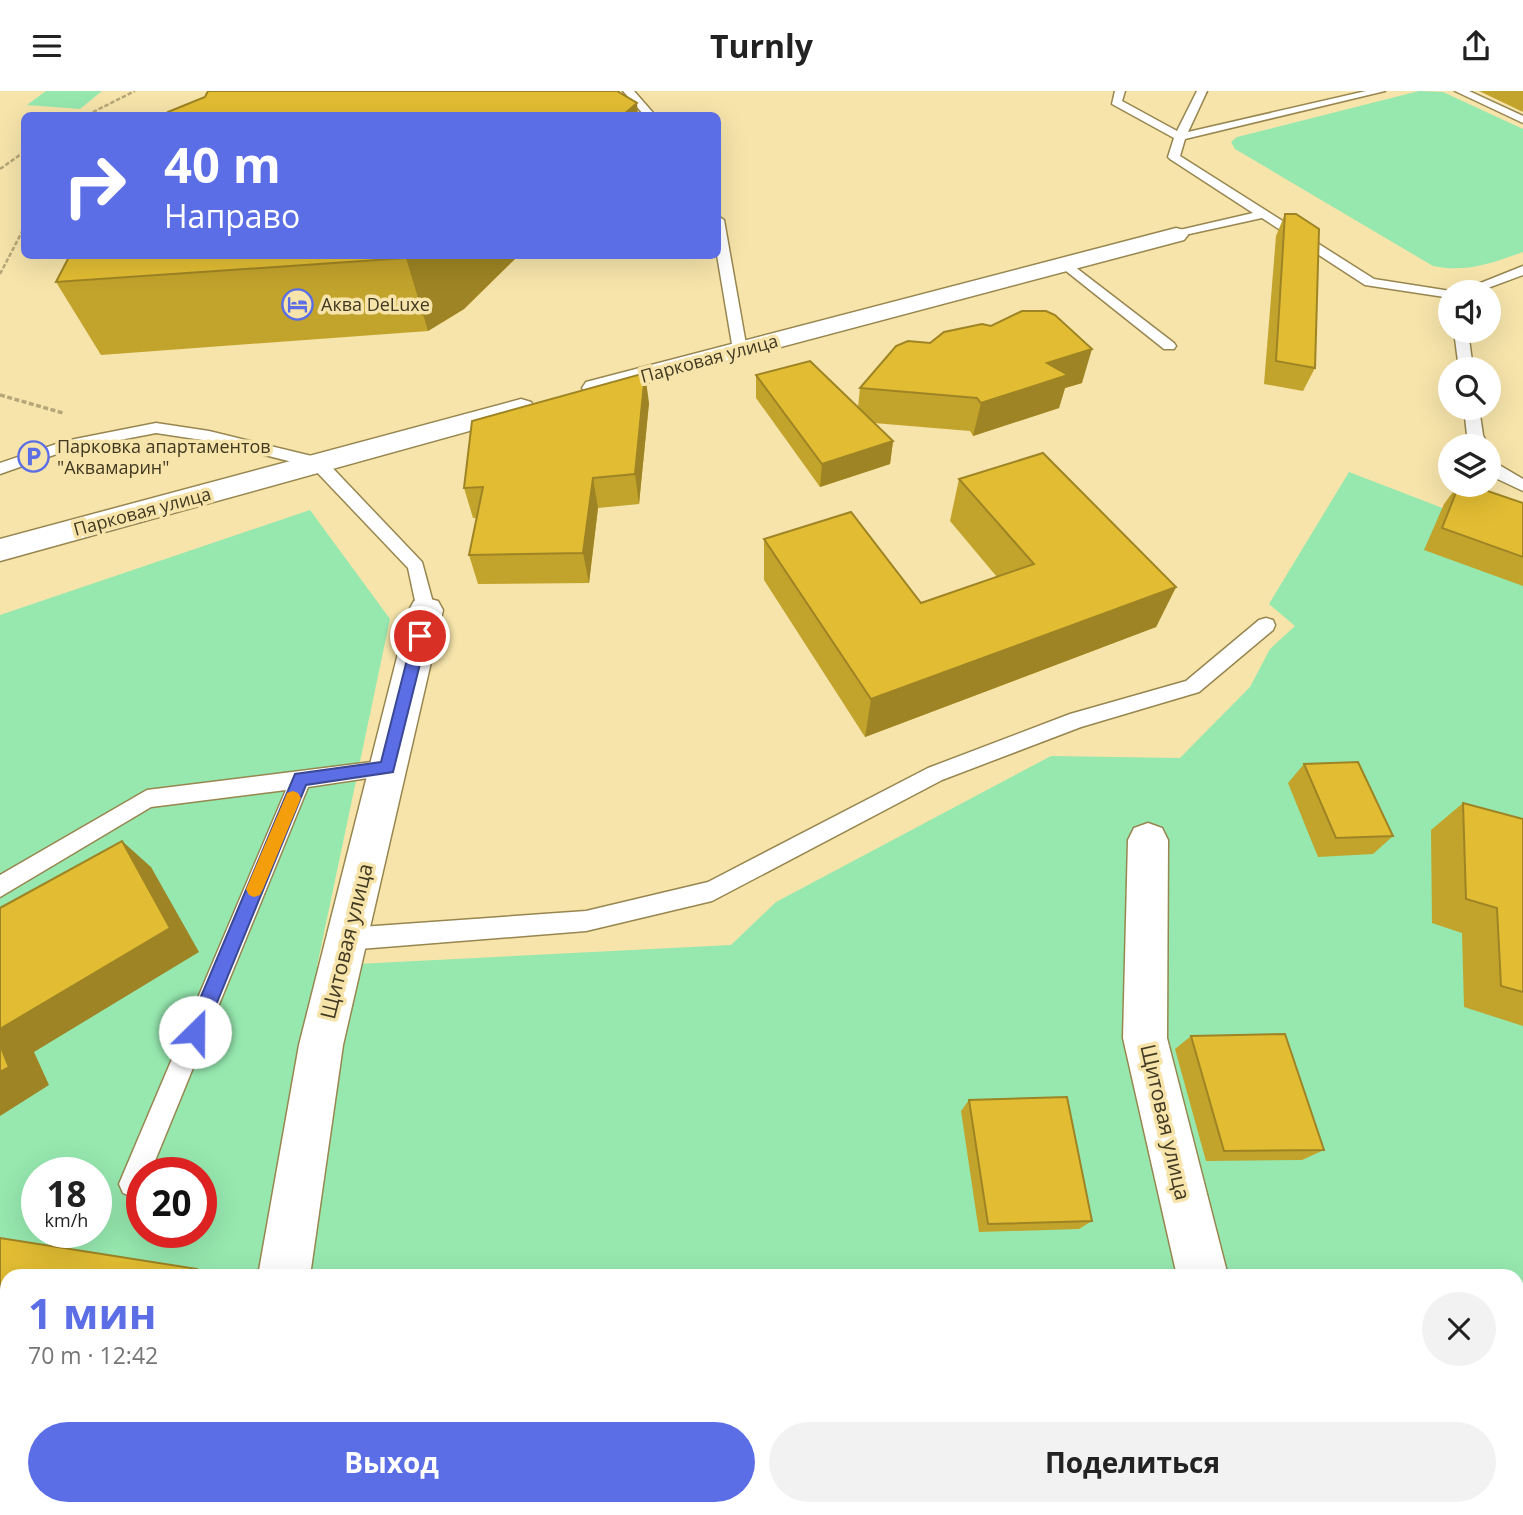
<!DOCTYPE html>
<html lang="ru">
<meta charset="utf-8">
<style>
:root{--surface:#fff;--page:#f2f2f2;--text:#222;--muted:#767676;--accent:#5b6ee5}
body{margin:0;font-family:"Open Sans",sans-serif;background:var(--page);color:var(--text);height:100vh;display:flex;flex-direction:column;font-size:26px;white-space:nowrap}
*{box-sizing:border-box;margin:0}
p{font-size:23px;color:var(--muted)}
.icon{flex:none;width:38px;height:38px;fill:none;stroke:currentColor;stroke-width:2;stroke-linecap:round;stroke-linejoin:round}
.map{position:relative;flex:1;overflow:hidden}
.drawer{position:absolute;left:0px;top:1178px;width:1524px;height:247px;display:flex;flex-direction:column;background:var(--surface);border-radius:21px 21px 0 0;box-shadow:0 7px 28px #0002}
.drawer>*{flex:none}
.banner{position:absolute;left:21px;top:21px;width:700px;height:147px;border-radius:10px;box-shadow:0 7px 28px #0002;background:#5b6ee5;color:#fff;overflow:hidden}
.fabs{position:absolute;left:1438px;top:189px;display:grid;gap:14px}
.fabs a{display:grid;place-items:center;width:63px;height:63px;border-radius:50%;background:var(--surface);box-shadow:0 7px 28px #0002;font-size:35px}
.speed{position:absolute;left:21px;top:1066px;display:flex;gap:14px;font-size:35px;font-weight:700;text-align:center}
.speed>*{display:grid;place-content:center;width:91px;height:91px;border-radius:50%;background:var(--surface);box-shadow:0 7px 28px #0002;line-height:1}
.speed small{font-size:18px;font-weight:400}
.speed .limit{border:10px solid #d22;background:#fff;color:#111}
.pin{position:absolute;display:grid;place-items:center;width:60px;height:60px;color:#fff;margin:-30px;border:4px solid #fff;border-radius:50%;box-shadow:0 2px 7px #0007}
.me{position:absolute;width:77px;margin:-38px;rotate:23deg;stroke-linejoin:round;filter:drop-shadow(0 0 5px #0008)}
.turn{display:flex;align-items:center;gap:24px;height:147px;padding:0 28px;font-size:32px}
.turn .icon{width:91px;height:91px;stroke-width:2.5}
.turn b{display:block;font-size:49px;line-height:60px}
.round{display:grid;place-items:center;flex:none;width:74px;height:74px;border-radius:37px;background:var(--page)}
.overview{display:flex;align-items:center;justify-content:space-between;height:119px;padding:0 28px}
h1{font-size:42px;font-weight:700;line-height:52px;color:var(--accent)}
.button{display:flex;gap:14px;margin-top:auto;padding:14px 28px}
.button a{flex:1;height:80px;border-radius:42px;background:var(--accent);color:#fff;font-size:28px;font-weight:700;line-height:80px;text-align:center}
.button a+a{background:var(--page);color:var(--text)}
header{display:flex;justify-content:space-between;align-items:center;height:91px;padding:0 28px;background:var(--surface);font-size:32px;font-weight:700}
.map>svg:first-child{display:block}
.green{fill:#96e8af;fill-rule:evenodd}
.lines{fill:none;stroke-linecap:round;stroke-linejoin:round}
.lane-casing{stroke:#97864f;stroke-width:3}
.street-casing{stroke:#97864f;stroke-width:3}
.path-far1{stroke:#b5a779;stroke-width:2.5;stroke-dasharray:4.5 2;stroke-linecap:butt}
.path{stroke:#b5a779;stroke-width:3.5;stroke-dasharray:5 2.5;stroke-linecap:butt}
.lane{fill:#fff;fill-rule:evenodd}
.street{fill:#fff;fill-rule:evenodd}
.wall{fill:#c2a32c}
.shaded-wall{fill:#9e8424}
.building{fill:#e2bd33;stroke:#9e8424;stroke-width:2}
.route{fill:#5b6ee5;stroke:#3b4895;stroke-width:2}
.slow{fill:#f59e0b}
.labels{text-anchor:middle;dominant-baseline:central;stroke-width:7;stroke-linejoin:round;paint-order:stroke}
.far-poi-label{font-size:18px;fill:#413922;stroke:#f6e4aa;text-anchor:start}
.far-street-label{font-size:18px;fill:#413922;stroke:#f6e4aa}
.street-label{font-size:21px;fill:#413922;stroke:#f6e4aa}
</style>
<header><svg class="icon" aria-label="menu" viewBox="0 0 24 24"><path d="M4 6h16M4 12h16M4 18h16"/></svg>Turnly<svg class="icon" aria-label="share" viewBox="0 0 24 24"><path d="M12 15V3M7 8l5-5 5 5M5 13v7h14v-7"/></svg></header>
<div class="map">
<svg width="1523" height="1424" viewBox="0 0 1523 1424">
<rect width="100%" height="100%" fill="#f6e4aa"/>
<g class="green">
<polygon points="46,0 102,0 80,18 27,14"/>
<path d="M 1419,0 L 1443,1 L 1523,38 L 1523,161 C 1492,172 1466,182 1433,175 L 1235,58 L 1231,51 L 1237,46 Z"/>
<path d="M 1349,381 L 1523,448 L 1523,1424 L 0,1424 L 0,524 L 310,419 L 390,528 L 317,875 L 731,854 L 776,811 L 1051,665 L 1180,667 L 1250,596 L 1270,558 L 1295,535 L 1269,513 ZM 37,1082 L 96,1082 L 96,1141 L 37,1141 ZM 142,1082 L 201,1082 L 201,1141 L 142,1141 ZM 7,1185 L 1517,1185 L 1517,1418 L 7,1418 Z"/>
</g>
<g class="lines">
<defs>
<g id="lane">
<polygon points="623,0 634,0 655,24 644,24"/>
<polygon points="1115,0 1125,0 1122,10 1177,40 1197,0 1207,0 1188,41 1366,0 1385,0 1185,48 1180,65 1374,188 1457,201 1451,201 1451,207 1365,194 1262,127 1171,147 1171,141 1253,122 1170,68 1168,66 1174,47 1112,13"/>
<polygon points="1455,0 1469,0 1523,25 1523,32"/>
<polygon points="718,125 724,129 747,259 740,263 733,259 717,164"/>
<polygon points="1066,169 1174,252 1176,255 1174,258 1164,258 1061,176 1061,170"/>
<polygon points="1523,175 1523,184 1477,201 1458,201"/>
<polygon points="1454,240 1468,240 1473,278 1459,278"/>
<polygon points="1464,317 1479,317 1483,344 1488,355 1472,355 1467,344"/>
<polygon points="156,332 209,340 324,368 422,471 435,519 432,524 420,524 417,519 408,477 312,376 209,350 156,342 68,359 0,383 0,372 65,350"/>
<polygon points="1489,368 1523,388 1523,400 1489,384"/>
<polygon points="1266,527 1273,529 1275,534 1273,539 1199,601 1081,636 942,689 712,810 586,840 347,859 339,855 336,848 339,841 347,837 586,820 708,791 928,677 1070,623 1186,590 1259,529"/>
<polygon points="388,669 395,671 398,677 395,683 308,696 150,1082 142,1082 141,1102 132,1106 123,1102 119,1093 286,699 151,716 0,806 0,784 147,699"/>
<polygon points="701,1418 732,1418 733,1424 701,1424"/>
</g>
<g id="street">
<polygon points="1176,137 1184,139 1188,144 1184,149 596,305 586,303 582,297 586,291"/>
<polygon points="521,308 531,311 535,317 531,323 0,470 0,448"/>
<polygon points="426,507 438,510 443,519 343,954 310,1185 258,1185 299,954 409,519 414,510"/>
<polygon points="1148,732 1162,737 1168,749 1167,947 1228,1185 1177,1185 1123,947 1128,749 1134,737"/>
<polygon points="217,1418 275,1418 274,1424 216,1424"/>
<polygon points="1236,1418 1293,1418 1295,1424 1237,1424"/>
</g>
</defs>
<use href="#lane" class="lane-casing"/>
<use href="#street" class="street-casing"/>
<g class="path-far1">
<polyline points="87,24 135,0"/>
<polyline points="0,78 24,61"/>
<polyline points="0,183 24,137"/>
</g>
<polyline class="path" points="0,304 63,322"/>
<use href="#lane" class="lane"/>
<use href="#street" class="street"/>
</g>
<g class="wall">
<polygon points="1479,0 1523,0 1523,21"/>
<polygon points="1285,123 1315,277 1303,300 1264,293 1276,145"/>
<polygon points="70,164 519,164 464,218 428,240 101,264 56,191"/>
<polygon points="756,284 858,316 860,297 1082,292 1065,297 1059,317 973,345 970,340 874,332 893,350 890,373 820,396 756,307"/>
<polygon points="649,312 639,413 598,417 589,492 478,493 469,464 476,427 473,427 464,397"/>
<polygon points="959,388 1176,496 1156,536 865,646 764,489 764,448 921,512 997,486 950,430"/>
<polygon points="1458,394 1470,394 1523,412 1523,495 1424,459 1444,413"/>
<polygon points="1304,673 1393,745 1373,763 1318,766 1288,692"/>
<polygon points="1463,712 1523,728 1523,935 1464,916 1462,842 1432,832 1431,739"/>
<polygon points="1191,945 1324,1059 1302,1069 1206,1070 1175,958"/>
<polygon points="969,1009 1092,1130 1079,1138 979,1141 961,1020"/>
<polygon points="1343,1418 1479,1418 1481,1424 1345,1424"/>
</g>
<g class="shaded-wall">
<polygon points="637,12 638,24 623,24"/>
<polygon points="410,164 519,164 464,218 428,240 406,167"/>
<polygon points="1092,258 1082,292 1065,297 1059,317 973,345 981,312 1047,272"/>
<polygon points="645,282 649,312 639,413 635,383"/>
<polygon points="893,350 890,373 820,396 822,373"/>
<polygon points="593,387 598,417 589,492 583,462"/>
<polygon points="1176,496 1156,536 865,646 871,608"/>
<polygon points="122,750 151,776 199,861 34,961 49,994 0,1025 0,938"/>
<polygon points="197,1178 224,1185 194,1185"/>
</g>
<g class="building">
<polygon points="208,0 617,0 637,12 623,24 164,24 168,21 205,6"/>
<polygon points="1285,123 1296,123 1319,138 1315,277 1276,270"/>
<polygon points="70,164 410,164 406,167 56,191"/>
<polygon points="1022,220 1046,220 1055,224 1092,258 1047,272 1068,284 981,312 977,307 860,297 896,255 908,250 930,252 944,241 982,233 991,235"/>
<polygon points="810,270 893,350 822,373 756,284"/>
<polygon points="645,282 635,383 593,387 583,462 469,464 483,396 464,397 472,330"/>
<polygon points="1043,362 1176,496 871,608 764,448 851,421 921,512 1034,473 959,388"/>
<polygon points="1459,394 1470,394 1523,412 1523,466 1442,437"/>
<polygon points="1358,671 1393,745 1336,747 1304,673"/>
<polygon points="1463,712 1523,728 1523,901 1501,895 1497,817 1466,808"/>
<polygon points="122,750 170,837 0,938 0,817"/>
<polygon points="1285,943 1324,1059 1224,1060 1191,945"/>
<polygon points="0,954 9,976 0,981"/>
<polygon points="1067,1006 1092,1130 988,1133 969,1009"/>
<polygon points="0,1147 197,1178 194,1185 7,1185 7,1324 0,1323"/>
<polygon points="1369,1418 1479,1418 1481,1424 1371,1424"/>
</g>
<polygon class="route" points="420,540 427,545 393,681 306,694 202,948 195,950 189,948 186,941 295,683 381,671 413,545"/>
<polygon class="slow" points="293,700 298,702 301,707 263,798 260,804 254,806 249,804 246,798 285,707 287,702"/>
<defs>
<symbol id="hotel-ring" viewBox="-11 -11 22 22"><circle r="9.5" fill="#f6e4aa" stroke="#5b6ee5" stroke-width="1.5"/><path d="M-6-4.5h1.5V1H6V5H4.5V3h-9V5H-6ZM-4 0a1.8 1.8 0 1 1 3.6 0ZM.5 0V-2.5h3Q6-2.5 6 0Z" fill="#5b6ee5"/></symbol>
<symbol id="parking-ring" viewBox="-11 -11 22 22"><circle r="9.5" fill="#f6e4aa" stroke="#5b6ee5" stroke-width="1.5"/><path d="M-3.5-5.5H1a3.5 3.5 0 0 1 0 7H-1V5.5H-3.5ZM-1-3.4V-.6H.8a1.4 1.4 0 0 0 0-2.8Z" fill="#5b6ee5"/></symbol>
</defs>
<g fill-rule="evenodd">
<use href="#hotel-ring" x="280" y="196" width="35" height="35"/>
<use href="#parking-ring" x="16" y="348" width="35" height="35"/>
</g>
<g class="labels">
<g class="far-poi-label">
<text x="321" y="213">Аква DeLuxe</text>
<text x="57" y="355">Парковка апартаментов<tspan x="57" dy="21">"Аквамарин"</tspan></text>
</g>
<g class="far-street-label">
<text transform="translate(709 267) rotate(-15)">Парковая улица</text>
<text transform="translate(142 420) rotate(-15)">Парковая улица</text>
</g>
<g class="street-label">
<text transform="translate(346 850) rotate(-76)">Щитовая улица</text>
<text transform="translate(1166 1031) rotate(77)">Щитовая улица</text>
</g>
</g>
</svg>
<div class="fabs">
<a><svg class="icon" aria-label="sound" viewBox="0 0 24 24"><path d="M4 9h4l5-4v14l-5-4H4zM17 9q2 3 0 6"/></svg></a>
<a><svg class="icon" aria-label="search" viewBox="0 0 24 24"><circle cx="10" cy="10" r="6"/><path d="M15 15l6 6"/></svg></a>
<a><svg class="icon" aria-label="layers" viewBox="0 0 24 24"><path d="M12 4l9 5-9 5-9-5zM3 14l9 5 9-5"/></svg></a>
</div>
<div class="speed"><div>18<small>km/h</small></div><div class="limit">20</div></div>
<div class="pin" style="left:420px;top:545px;background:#d93025"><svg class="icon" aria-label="arrive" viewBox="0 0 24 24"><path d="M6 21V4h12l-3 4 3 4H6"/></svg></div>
<svg class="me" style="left:195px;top:941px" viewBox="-20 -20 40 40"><circle r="19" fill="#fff"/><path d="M0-13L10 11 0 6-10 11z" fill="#5b6ee5"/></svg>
<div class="banner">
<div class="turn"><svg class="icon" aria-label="right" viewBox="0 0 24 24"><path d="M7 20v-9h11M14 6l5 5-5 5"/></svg><div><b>40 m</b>Направо</div></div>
</div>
<section class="drawer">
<div class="overview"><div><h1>1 мин</h1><p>70 m · 12:42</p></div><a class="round"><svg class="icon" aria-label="close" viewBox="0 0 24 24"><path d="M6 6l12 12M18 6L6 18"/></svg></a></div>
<div class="button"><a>Выход</a><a>Поделиться</a></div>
</section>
</div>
